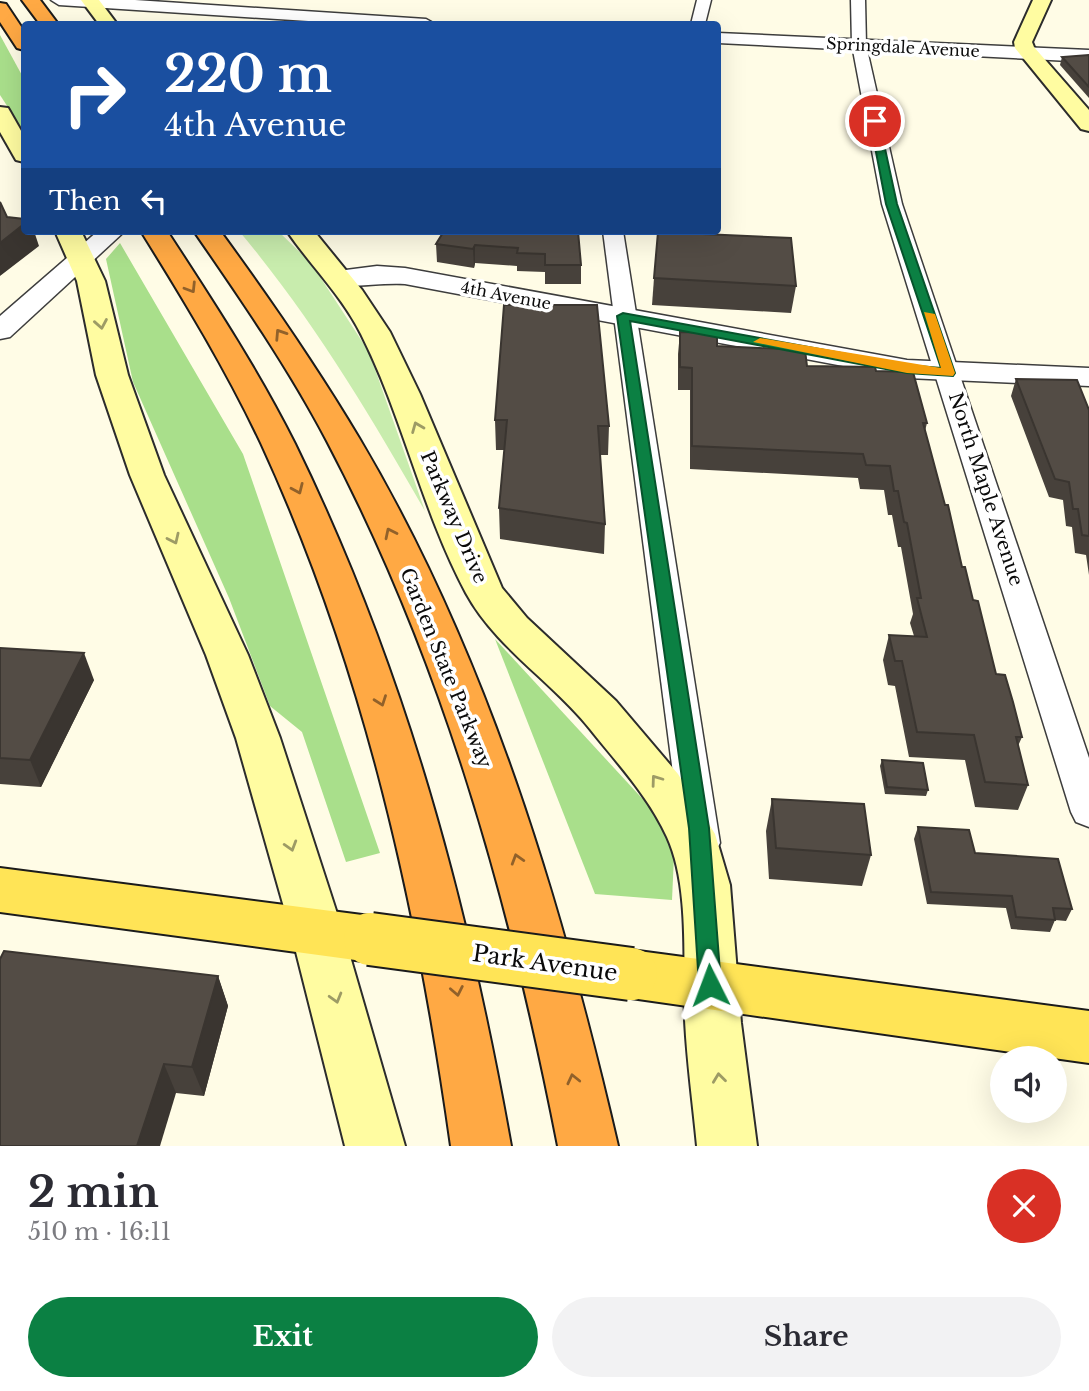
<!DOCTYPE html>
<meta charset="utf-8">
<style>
:root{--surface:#fff;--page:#f2f2f3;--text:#2b2b33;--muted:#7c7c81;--accent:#0b8043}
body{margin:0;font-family:"Libre Baskerville",serif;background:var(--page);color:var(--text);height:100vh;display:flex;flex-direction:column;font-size:26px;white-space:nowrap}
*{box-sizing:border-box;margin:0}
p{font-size:23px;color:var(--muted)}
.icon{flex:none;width:38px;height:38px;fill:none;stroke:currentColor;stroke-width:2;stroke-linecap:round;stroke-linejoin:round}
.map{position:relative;height:1146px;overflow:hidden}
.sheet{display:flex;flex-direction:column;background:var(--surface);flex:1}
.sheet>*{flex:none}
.guide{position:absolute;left:21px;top:21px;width:700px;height:214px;border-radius:7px;box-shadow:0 7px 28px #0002;background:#1a4fa0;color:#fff;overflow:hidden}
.controls{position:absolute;left:990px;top:1046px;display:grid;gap:14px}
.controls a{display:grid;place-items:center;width:77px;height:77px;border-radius:50%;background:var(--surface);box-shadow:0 7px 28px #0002;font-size:35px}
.pin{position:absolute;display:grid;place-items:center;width:60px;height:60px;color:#fff;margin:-30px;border:4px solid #fff;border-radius:50%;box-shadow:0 2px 7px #0007}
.me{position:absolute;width:77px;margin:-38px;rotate:357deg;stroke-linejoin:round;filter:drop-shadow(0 0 5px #0008)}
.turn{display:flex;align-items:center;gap:24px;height:147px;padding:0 28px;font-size:32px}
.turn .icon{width:91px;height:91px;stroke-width:2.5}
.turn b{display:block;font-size:49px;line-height:60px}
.then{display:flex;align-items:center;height:66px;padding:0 28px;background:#0003;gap:14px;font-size:26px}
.round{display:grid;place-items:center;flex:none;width:74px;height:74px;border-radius:37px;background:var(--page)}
.head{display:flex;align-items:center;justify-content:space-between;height:119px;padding:0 28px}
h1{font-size:42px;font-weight:700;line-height:52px}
.action{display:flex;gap:14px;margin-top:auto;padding:14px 28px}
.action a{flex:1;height:80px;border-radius:42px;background:var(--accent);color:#fff;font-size:28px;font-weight:700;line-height:80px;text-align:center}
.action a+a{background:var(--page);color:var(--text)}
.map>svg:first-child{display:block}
.green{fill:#c8ecad}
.forest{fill:#a9df8b}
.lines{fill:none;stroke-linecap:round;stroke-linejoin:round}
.minor-casing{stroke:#3d3d3d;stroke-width:3}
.tertiary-casing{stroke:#3d3d3d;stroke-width:3}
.secondary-casing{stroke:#2c2c2c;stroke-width:4}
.primary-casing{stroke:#1b1b1b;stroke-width:4}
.motorway-casing{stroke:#1b1b1b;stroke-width:4}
.minor{fill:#fff;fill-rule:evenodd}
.tertiary{fill:#fff;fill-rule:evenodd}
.secondary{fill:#fffca1;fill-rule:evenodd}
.primary{fill:#ffe456;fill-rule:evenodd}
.motorway{fill:#ffa944;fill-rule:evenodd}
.primary-bridge-casing{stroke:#1b1b1b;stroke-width:56;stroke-linecap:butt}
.primary-bridge{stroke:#ffe456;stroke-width:52}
.wall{fill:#47413b}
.shaded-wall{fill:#3a3530}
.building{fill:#534c45;stroke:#3a3530;stroke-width:2}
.oneway{stroke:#91612a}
.oneway2{stroke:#9d9b65}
.route{fill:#0b8043;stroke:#07532c;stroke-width:2}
.slow{fill:#f59e0b}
.labels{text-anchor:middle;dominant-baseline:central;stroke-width:7;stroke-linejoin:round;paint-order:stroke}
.far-street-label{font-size:16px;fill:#0a0a0a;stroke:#fff}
.street-label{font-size:19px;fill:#0a0a0a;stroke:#fff}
.near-street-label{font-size:23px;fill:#0a0a0a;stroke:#fff}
</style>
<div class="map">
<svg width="1089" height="1146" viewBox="0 0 1089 1146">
<rect width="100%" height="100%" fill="#fffce6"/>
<path class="green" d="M 239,231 L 278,231 L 311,263 L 369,352 L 425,511 C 369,413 312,318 239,231 Z"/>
<g class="forest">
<polygon points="0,35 24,79 24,132 0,95"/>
<polygon points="120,243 243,454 380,853 346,862 302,732 270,706 229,598 133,382 106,259"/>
<polygon points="495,639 675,834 672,900 595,894"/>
</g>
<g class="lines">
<defs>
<g id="minor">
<polygon points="697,0 711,0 705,24 691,24"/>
<polygon points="851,0 865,0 866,45 902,204 1089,758 1089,827 1076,822 1071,812 882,204 852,45"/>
<polygon points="603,231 623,231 720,843 714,854 701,859 688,854 682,843"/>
</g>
<g id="tertiary">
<polygon points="51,0 135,0 426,19 435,24 355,24 59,5"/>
<polygon points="718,33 1089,50 1089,62 718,43"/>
<polygon points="98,231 125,231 10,337 0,339 0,316"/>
<path d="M 377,266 L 405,268 L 907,360 L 1089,368 L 1089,386 L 907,378 L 405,284 C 382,282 350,289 330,284 L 326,278 L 330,272 Z"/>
</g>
<g id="secondary">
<polygon points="81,0 99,0 117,24 99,24"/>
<polygon points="1033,0 1051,0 1032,42 1034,47 1089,110 1089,131 1081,129 1015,48 1014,42"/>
<polygon points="0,107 8,108 24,136 24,162 16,160 0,132"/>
<polygon points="55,231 81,231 105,281 128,375 164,475 248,655 280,738 343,932 405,1146 345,1146 291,932 236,738 206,655 130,475 96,375 77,281"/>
<path d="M 287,231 L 314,231 L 362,290 L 390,332 L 420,394 L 502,588 L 527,618 L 616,701 L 678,774 L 715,834 L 730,885 L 741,1023 L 757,1146 L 697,1146 C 693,1104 687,1062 685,1020 C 683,964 690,887 667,837 C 649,797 617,763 590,729 C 552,681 496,648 466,593 C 422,511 403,417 361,334 C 342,296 311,266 287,231 Z"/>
</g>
<g id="primary">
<polygon points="0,868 370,916 388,923 396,939 388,955 370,962 0,912"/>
<polygon points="631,950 1089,1011 1089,1063 631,998 612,991 604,974 612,957"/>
</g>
<g id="motorway">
<polygon points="22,0 40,0 58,24 40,24"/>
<polygon points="0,3 6,4 24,31 24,50 17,48 0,22"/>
<path d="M 141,231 L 167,231 C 212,300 258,370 295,444 C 405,669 467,900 511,1146 L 451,1146 C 417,904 364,666 261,443 C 226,369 184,300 141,231 Z"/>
<path d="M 194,231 L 220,231 C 269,298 316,366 359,438 C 488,655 561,901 618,1146 L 558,1146 C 510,901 444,663 327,441 C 288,367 241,299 194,231 Z"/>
</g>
</defs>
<use href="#minor" class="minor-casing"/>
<use href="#tertiary" class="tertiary-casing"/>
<use href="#secondary" class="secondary-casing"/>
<use href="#primary" class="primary-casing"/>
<use href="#motorway" class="motorway-casing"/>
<use href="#minor" class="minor"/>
<use href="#tertiary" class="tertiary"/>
<use href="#secondary" class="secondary"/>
<use href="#primary" class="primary"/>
<use href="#motorway" class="motorway"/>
<defs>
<polyline id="primary-bridge" points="370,939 631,974"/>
</defs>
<use href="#primary-bridge" class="primary-bridge-casing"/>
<use href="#primary-bridge" class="primary-bridge"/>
</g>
<g class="wall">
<polygon points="1089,55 1089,98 1060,65 1062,57"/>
<polygon points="578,231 581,265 581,284 545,284 545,272 517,271 517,266 475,263 474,268 437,262 436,244"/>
<polygon points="654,278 796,286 791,313 652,305"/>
<polygon points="504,305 609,426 608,455 600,455 605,524 604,554 500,539 499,508 505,450 496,450 495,420"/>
<polygon points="680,332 717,346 807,366 876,371 927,423 925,431 962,567 996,674 1022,737 1018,746 1028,785 1018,810 975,807 965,760 909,757 895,686 888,685 883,660 889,635 914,636 910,623 913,614 901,547 898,547 892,515 888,515 884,490 860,489 858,478 690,469 690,390 678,390 678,354"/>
<polygon points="1016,379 1089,410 1089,575 1086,555 1075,553 1072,527 1066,526 1063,500 1049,497 1011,396"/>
<polygon points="0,648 94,680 41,787 0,784"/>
<polygon points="882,760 928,790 926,796 885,794 880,766"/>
<polygon points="772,799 871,855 862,886 769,879 766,831"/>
<polygon points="918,827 975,853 1072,909 1066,921 1055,920 1050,932 1011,929 1006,908 927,904 914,839"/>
<polygon points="218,976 228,1006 204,1096 176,1093 0,1146"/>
</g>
<g class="shaded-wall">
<polygon points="24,224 24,231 34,231 39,246 0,276 0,243"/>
<polygon points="475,245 475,263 474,268 473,249"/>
<polygon points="84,653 94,680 41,787 30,760"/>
<polygon points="218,976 228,1006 204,1096 192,1067"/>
<polygon points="164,1064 176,1093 160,1146 137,1146"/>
</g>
<g class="building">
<polygon points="1089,55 1089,87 1062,57"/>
<polygon points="0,202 7,217 24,219 24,224 0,243"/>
<polygon points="444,231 578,231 581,265 545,265 545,254 517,253 518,248 475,245 473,249 436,244"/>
<polygon points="658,232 791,238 796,286 654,278"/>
<polygon points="504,305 597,305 609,426 598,426 605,524 499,508 507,420 495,420"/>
<polygon points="680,332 717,333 717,346 805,350 807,366 875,367 876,371 913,372 927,423 923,423 929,445 945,505 948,505 962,567 965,567 973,600 978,601 996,674 1005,675 1013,702 1022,737 1016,737 1028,785 985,782 974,735 917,732 902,661 895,661 889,635 927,637 917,598 921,598 907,523 904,522 898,491 894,491 890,466 866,465 863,454 692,446 692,368 680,367"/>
<polygon points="1016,379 1077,380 1089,410 1089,536 1082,535 1078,509 1073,509 1069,482 1055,479"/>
<polygon points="0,648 84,653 30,760 0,758"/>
<polygon points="882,760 923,763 928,790 887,787"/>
<polygon points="772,799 864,804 871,855 776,848"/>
<polygon points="918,827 969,830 975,853 1058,859 1072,909 1053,908 1055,920 1016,917 1012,896 931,892"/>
<polygon points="4,951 218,976 192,1067 164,1064 137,1146 0,1146 0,959"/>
</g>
<defs><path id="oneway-chevron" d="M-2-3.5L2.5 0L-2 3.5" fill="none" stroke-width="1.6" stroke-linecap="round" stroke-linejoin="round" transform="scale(1.75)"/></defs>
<g class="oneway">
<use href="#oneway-chevron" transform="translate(191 288) rotate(58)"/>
<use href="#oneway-chevron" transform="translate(280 334) rotate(-123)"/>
<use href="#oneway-chevron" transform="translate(298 489) rotate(66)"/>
<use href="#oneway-chevron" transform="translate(390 533) rotate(-116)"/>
<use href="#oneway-chevron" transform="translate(381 701) rotate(70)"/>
<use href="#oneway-chevron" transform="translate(517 859) rotate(-107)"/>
<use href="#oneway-chevron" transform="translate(457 991) rotate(79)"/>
<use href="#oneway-chevron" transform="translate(573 1079) rotate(-103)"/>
</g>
<g class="oneway2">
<use href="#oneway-chevron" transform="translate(101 324) rotate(80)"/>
<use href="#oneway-chevron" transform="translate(417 427) rotate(-112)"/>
<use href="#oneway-chevron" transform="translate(174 539) rotate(65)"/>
<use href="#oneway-chevron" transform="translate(656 780) rotate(-126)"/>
<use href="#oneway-chevron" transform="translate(291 846) rotate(73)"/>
<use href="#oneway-chevron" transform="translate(336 998) rotate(74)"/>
<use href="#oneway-chevron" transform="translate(719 1078) rotate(-97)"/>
</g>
<polygon class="route" points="875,118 879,121 897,204 955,373 953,376 907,373 630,321 709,828 721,985 718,992 710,995 702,992 699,985 689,828 617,316 623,313 907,365 941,368 886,204 870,121"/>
<polygon class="slow" points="924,312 935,314 955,373 953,376 907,373 753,342 760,338 941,368"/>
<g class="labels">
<g class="far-street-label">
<text transform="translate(903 47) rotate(3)">Springdale Avenue</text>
<text transform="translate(506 295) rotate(11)">4th Avenue</text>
</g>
<g class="street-label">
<text transform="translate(986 489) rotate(72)">North Maple Avenue</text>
<text transform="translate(454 517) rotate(67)">Parkway Drive</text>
<text transform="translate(446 668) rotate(68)">Garden State Parkway</text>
</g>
<g class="near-street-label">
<text transform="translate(545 963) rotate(8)">Park Avenue</text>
</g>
</g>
</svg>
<div class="controls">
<a><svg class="icon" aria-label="sound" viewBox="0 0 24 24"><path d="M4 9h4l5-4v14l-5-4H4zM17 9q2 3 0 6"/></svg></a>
</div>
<div class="pin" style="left:875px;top:121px;background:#d93025"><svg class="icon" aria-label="arrive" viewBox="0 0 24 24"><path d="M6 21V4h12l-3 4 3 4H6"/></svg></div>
<svg class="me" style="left:710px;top:985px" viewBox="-20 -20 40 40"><path d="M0-17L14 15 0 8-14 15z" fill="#0b8043" stroke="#fff" stroke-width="4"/></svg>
<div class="guide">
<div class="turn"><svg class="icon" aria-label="right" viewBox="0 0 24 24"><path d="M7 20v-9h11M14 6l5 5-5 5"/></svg><div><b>220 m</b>4th Avenue</div></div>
<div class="then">Then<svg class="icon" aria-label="left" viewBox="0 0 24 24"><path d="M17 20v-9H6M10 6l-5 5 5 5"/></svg></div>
</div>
</div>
<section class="sheet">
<div class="head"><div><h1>2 min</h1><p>510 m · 16:11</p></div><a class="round" style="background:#d93025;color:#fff"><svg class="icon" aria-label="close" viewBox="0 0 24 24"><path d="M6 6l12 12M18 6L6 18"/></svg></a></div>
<div class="action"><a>Exit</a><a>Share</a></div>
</section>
